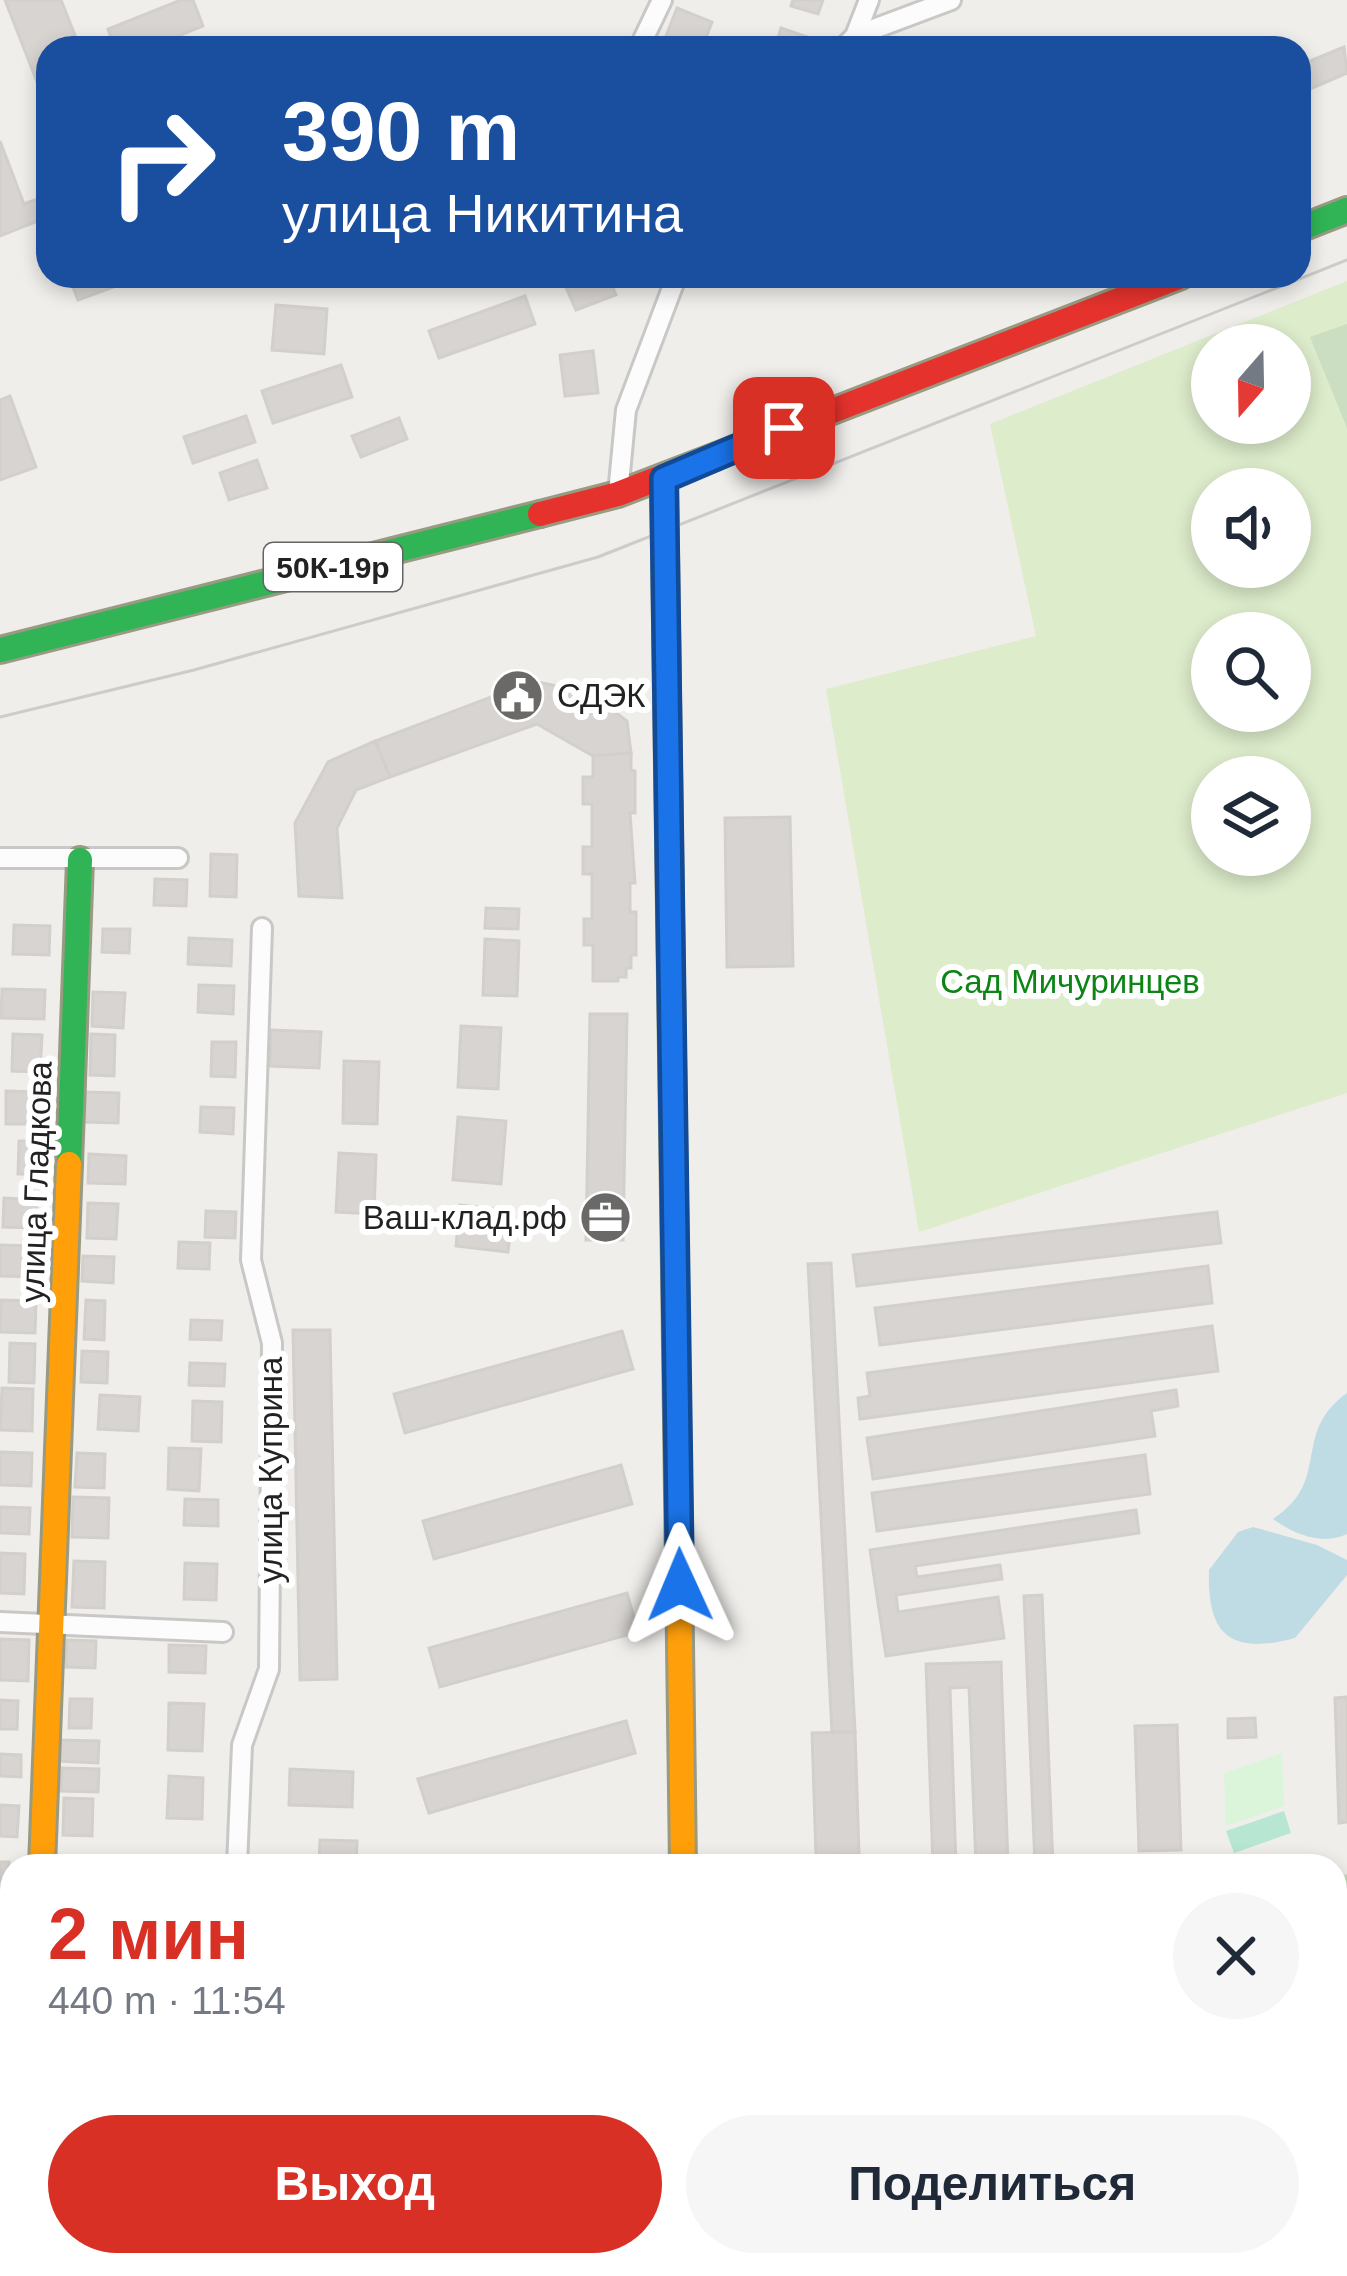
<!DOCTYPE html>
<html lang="ru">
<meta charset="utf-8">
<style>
:root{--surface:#fff;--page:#f6f6f7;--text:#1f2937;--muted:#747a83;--accent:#d93025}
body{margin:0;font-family:Arial,sans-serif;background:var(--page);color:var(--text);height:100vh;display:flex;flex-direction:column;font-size:45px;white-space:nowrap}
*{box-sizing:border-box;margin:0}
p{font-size:39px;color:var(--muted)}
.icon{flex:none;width:66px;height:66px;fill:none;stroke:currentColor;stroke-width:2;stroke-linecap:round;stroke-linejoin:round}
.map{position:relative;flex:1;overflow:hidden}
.panel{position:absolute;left:0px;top:1854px;width:1347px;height:423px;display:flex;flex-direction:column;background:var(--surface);border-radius:36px 36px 0 0;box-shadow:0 6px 18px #0003}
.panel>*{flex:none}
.hud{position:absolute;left:36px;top:36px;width:1275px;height:252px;border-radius:36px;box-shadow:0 6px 18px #0003;background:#1a4fa0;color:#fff;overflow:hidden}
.needle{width:78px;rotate:200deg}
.tools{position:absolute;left:1191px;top:324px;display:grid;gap:24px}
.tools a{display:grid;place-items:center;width:120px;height:120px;border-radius:50%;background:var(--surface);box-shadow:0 6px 18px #0003;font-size:60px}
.pin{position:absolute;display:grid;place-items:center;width:102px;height:102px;color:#fff;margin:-51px;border-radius:24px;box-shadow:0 6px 18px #0006}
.me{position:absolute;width:132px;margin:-66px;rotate:359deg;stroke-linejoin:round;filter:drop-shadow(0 0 9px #0008)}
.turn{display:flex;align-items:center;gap:42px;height:252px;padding:0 48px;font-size:54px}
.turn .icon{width:156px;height:156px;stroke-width:2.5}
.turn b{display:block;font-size:84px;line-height:102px}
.round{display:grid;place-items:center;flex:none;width:126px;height:126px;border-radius:63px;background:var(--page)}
.head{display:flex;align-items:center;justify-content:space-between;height:204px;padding:0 48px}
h1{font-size:72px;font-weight:600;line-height:90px;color:var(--accent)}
.action{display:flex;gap:24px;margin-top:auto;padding:24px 48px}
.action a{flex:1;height:138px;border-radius:72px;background:var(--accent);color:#fff;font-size:48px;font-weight:600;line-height:138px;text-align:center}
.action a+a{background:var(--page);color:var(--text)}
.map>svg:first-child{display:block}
.grass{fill:#ddeccb;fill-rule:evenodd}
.forest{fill:#cbdec1}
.park{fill:#daf5da}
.pitch{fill:#b7e6d2}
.water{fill:#bfdbe3}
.building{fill:#d7d4d2;stroke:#d3d0cc;stroke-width:3}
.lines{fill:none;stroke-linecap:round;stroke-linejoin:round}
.street-casing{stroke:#c9c8c7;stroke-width:24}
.fast-casing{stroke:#999a82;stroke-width:30}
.slow-casing{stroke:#999a82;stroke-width:30}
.jam-casing{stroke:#999a82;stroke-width:30}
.street{stroke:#fdfcfc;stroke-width:18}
.fast{stroke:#30b455;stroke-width:24}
.slow{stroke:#ff9f0a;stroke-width:24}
.jam{stroke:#e5322d;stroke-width:24}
.tram{stroke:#ccc;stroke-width:3}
.route-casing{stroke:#114b97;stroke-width:30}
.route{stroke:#1a73e8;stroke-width:21}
.labels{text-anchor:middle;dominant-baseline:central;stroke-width:12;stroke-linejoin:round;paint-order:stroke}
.shield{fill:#fff;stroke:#646464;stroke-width:3}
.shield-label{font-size:30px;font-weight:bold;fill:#222}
.poi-label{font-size:33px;fill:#222;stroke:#fff;text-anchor:start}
.park-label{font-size:33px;fill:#0c8416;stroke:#fff}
.street-label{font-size:33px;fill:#222;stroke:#fff}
</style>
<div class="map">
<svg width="1347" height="2276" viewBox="0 0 1347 2276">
<rect width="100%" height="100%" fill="#f0eeeb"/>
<path class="grass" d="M 1347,281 L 1347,1093 L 919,1232 L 826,689 L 1036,636 L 990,424 ZM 1212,345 L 1290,345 L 1290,423 L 1212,423 ZM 1212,489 L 1290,489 L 1290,567 L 1212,567 ZM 1212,633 L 1290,633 L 1290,711 L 1212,711 ZM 1212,777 L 1290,777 L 1290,855 L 1212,855 Z"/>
<g class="forest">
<polygon points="1347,324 1347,428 1310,337"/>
<polygon points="1347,1874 1347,2158 1335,2164 1335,1878"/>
<polygon points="1347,2230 1347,2276 1150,2276 1146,2265 1335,2265 1335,2233"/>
</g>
<polygon class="park" points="1282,1753 1284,1806 1226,1826 1224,1773"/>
<polygon class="pitch" points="1284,1811 1291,1833 1234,1853 1226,1831"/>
<g class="water">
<path d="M 1347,1393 L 1347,1534 C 1322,1546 1294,1534 1273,1519 C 1333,1480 1290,1434 1347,1393 Z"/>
<path d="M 1253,1527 L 1317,1545 L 1347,1560 L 1347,1575 L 1295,1638 C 1230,1655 1207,1636 1209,1570 L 1238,1532 Z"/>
</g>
<g class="building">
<polygon points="5,0 61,0 80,48 48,48 48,110"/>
<polygon points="181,0 193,0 203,26 149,48 115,48 108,29"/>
<polygon points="793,0 823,0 818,14 791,6"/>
<polygon points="677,8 712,22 702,48 666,36"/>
<polygon points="781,28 810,38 807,48 775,48"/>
<polygon points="1344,47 1347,73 1310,89 1300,65"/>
<polygon points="0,141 24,204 48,195 48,217 0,236"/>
<polygon points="88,276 138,276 138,278 78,300 71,282"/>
<polygon points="561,276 608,276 616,295 576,310"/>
<polygon points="525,296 535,324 439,358 429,331"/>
<polygon points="276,305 327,309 324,354 272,350"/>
<polygon points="593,351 598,393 565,396 560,355"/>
<polygon points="341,365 352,397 273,423 262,391"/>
<polygon points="10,396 36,467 0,480 0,400"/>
<polygon points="246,416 255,442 193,463 184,437"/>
<polygon points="399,418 407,439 361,457 352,436"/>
<polygon points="257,460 267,488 229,500 220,473"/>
<polygon points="533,681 585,692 607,706 627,721 631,753 593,756 537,724 390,777 375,741"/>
<polygon points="375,741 390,777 356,790 337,828 342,898 299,896 295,823 328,762"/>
<polygon points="631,753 631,770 635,771 635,813 630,813 635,883 630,883 630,912 636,912 636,955 631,955 631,968 626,968 626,977 618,977 618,981 593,981 593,945 584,945 584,919 592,919 592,874 583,874 583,847 592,847 592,804 583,804 583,777 593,777 593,756"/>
<polygon points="790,817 793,966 727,967 725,818"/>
<polygon points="211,854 237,855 236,897 210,896"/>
<polygon points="155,879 187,880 186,906 154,905"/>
<polygon points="486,908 519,909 518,929 485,928"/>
<polygon points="14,925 50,926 49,955 13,954"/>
<polygon points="103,929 130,929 129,953 102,952"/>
<polygon points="189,938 232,940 231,966 188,964"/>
<polygon points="485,939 519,941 517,996 483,995"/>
<polygon points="199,985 234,986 233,1014 198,1012"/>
<polygon points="2,989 45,990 44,1019 1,1018"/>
<polygon points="93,992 125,993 123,1028 92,1026"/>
<polygon points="590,1014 627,1014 623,1240 586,1240"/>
<polygon points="461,1026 501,1028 498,1089 458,1087"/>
<polygon points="271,1030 321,1032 319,1068 270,1066"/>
<polygon points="13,1034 42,1035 40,1072 12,1071"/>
<polygon points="91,1034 115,1035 114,1076 90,1075"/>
<polygon points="212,1042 236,1042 235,1077 211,1076"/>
<polygon points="344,1061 379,1062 377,1124 343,1123"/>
<polygon points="6,1091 36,1092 35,1124 6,1124"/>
<polygon points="84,1092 119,1093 118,1123 83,1122"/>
<polygon points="201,1107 234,1108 233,1134 200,1132"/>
<polygon points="458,1117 506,1121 501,1184 453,1180"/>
<polygon points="19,1141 37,1141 36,1174 18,1174"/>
<polygon points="339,1153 376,1155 374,1214 336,1212"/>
<polygon points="89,1154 126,1156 125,1184 88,1183"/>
<polygon points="4,1198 37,1200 36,1228 3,1227"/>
<polygon points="88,1203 118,1204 116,1239 87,1238"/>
<polygon points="460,1205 513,1211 508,1252 456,1246"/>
<polygon points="206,1211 236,1212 235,1238 205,1237"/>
<polygon points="1217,1212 1221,1243 857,1286 853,1255"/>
<polygon points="179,1242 210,1243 209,1269 178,1268"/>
<polygon points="0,1245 37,1246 36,1277 0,1276"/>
<polygon points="83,1256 114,1257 113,1283 82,1281"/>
<polygon points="831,1263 855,1732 832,1732 808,1264"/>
<polygon points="1208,1266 1212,1303 880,1345 875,1308"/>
<polygon points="1,1300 36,1301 35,1333 0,1332"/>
<polygon points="86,1300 105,1301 104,1340 84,1339"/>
<polygon points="191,1320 222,1321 221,1340 190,1339"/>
<polygon points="1212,1326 1218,1371 860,1419 858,1398 870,1396 867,1373"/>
<polygon points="293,1330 330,1330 337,1679 300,1680"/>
<polygon points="622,1331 633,1369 405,1433 394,1394"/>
<polygon points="10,1343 35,1344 34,1383 9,1382"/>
<polygon points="82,1351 108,1352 107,1383 81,1382"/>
<polygon points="190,1363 225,1364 224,1386 189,1385"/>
<polygon points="2,1388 33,1389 32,1431 0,1430"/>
<polygon points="1176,1390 1178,1406 1151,1411 1155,1436 873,1479 867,1438"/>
<polygon points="100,1395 140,1397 138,1431 98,1429"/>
<polygon points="193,1401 222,1402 221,1442 192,1441"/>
<polygon points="169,1448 201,1449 199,1491 168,1489"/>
<polygon points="0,1452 32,1453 31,1486 0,1485"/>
<polygon points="77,1453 105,1454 104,1488 75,1487"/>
<polygon points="1145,1455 1150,1494 877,1531 872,1493"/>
<polygon points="621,1465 632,1504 434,1559 423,1521"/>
<polygon points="73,1497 109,1498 108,1538 72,1537"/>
<polygon points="185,1499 218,1500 218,1526 184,1525"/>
<polygon points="0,1507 30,1508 29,1534 0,1533"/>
<polygon points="1136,1510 1139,1533 915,1566 917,1577 1000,1565 1002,1579 896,1595 898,1612 998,1597 1004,1638 886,1656 870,1550"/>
<polygon points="0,1553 25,1554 24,1594 0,1593"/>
<polygon points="74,1561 105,1562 104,1608 72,1607"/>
<polygon points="185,1563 217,1564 216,1600 184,1599"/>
<polygon points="627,1593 638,1632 440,1687 429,1648"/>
<polygon points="1042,1595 1053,1866 1035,1866 1024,1596"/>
<polygon points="0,1639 29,1640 28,1681 0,1680"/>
<polygon points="67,1640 96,1641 95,1668 66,1667"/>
<polygon points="169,1645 206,1646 205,1673 169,1672"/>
<polygon points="1001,1662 1008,1866 976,1866 969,1687 950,1688 956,1866 933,1866 926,1664"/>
<polygon points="1347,1697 1347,1822 1339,1823 1335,1698"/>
<polygon points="70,1699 92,1699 91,1728 69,1728"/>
<polygon points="0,1700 18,1701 17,1729 0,1729"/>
<polygon points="169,1703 204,1704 202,1751 168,1750"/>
<polygon points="1255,1718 1256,1737 1228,1738 1228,1719"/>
<polygon points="626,1721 635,1753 429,1813 418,1779"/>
<polygon points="626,1721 635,1753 429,1813 418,1779"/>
<polygon points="1177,1725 1181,1850 1139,1851 1135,1726"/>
<polygon points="855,1732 859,1854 816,1856 812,1733"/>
<polygon points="57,1740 99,1741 98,1763 57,1761"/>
<polygon points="0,1754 21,1755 21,1777 0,1776"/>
<polygon points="62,1768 99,1769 98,1792 61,1791"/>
<polygon points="290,1769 353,1772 352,1807 289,1805"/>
<polygon points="169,1776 203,1778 202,1819 167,1818"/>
<polygon points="64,1798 93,1799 92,1836 63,1835"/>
<polygon points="0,1805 19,1806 17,1837 0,1836"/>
<polygon points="320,1840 357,1841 356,1866 319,1866"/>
<polygon points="167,1857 205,1858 205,1866 167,1866"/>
<polygon points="0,1862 9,1862 8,1894 0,1894"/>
<polygon points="0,1904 9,1904 8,1935 0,1935"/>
<polygon points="0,1952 7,1953 5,1988 0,1988"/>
<polygon points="0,2006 11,2006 10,2034 0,2033"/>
<polygon points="0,2064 6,2064 5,2102 0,2102"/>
<polygon points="0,2107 8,2107 7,2141 0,2141"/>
<polygon points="1347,2162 1347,2223 1335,2227 1335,2166"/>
<polygon points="0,2217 9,2218 8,2246 0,2246"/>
<rect x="319" y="2265" width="36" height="11"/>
<rect x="441" y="2265" width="37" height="11"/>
<rect x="570" y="2265" width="41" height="11"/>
<polygon points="888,2265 917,2265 917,2276 889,2276"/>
<polygon points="940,2265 1091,2265 1092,2276 941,2276"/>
<polygon points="49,2266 72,2267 72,2276 49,2276"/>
</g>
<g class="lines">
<defs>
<g id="street">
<polyline points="855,36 951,0"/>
<polyline points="639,48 662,0"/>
<polyline points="843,48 855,36 869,0"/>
<polyline points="618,494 626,410 674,283 672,276"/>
<polyline points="0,858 178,858"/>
<polyline points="0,1622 223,1632"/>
<polyline points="237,1866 242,1745 269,1669 272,1343 251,1260 262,928"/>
<polyline points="24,2276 25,2265"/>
<polyline points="208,2276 210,2265"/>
</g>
<g id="fast">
<polyline points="1299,229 1347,210"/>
<polyline points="0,650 540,514"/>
<polyline points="69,1164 80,860"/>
<polyline points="688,2265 688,2276"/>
</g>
<g id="slow">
<polyline points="675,1272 683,1866"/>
<polyline points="42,1866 69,1164"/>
</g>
<g id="jam">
<polyline points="664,479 675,1272"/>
<polyline points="540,514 618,494 1181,276"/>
</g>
</defs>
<use href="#street" class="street-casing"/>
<use href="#fast" class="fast-casing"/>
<use href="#slow" class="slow-casing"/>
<use href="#jam" class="jam-casing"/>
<use href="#street" class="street"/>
<use href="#fast" class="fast"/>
<use href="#slow" class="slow"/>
<use href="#jam" class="jam"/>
<polyline class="tram" points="0,717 194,670 598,557 1347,260"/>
</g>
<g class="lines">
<defs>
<polyline id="route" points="680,1585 664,479 784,428"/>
</defs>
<use href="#route" class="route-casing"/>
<use href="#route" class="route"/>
</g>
<defs>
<symbol id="civic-disc" viewBox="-11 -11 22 22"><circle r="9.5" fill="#6a6968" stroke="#fff"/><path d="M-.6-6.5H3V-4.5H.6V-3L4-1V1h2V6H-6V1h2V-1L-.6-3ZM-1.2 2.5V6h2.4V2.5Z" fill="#fff"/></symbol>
<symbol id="office-disc" viewBox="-11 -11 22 22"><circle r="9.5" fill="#6a6968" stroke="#fff"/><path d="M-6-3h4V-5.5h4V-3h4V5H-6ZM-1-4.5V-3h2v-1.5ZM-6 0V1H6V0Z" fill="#fff"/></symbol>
</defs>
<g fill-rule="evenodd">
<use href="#civic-disc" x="488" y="666" width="59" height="59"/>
<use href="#office-disc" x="576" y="1188" width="59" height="59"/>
</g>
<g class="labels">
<rect class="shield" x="264" y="543" width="138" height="48" rx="9"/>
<g class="shield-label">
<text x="333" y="567">50К-19р</text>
</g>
<g class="poi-label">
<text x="557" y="695">СДЭК</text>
<text x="567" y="1217" text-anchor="end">Ваш-клад.рф</text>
</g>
<g class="park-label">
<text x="1070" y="981">Сад Мичуринцев</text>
</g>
<g class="street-label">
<text transform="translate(36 1182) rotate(-88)">улица Гладкова</text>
<text transform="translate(270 1470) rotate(-90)">улица Куприна</text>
</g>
</g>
</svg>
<div class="tools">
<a><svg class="needle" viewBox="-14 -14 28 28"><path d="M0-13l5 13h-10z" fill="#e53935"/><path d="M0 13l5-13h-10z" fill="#747a83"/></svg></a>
<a><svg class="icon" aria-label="sound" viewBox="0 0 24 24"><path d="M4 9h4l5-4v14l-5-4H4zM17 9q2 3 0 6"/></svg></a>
<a><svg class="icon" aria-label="search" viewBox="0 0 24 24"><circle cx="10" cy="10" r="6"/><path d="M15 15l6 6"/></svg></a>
<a><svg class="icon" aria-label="layers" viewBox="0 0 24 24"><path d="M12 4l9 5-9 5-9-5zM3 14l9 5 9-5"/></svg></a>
</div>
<div class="pin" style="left:784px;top:428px;background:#d93025"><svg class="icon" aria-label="arrive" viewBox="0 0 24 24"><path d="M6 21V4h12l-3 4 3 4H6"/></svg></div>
<svg class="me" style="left:680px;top:1585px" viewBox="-20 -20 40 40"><path d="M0-17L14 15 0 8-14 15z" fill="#1a73e8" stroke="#fff" stroke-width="4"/></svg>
<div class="hud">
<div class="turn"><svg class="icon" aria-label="right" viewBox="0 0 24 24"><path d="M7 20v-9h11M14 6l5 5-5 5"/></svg><div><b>390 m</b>улица Никитина</div></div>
</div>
<section class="panel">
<div class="head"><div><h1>2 мин</h1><p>440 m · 11:54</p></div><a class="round"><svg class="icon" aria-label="close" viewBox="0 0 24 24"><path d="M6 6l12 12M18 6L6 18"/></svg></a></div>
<div class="action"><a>Выход</a><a>Поделиться</a></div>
</section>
</div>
